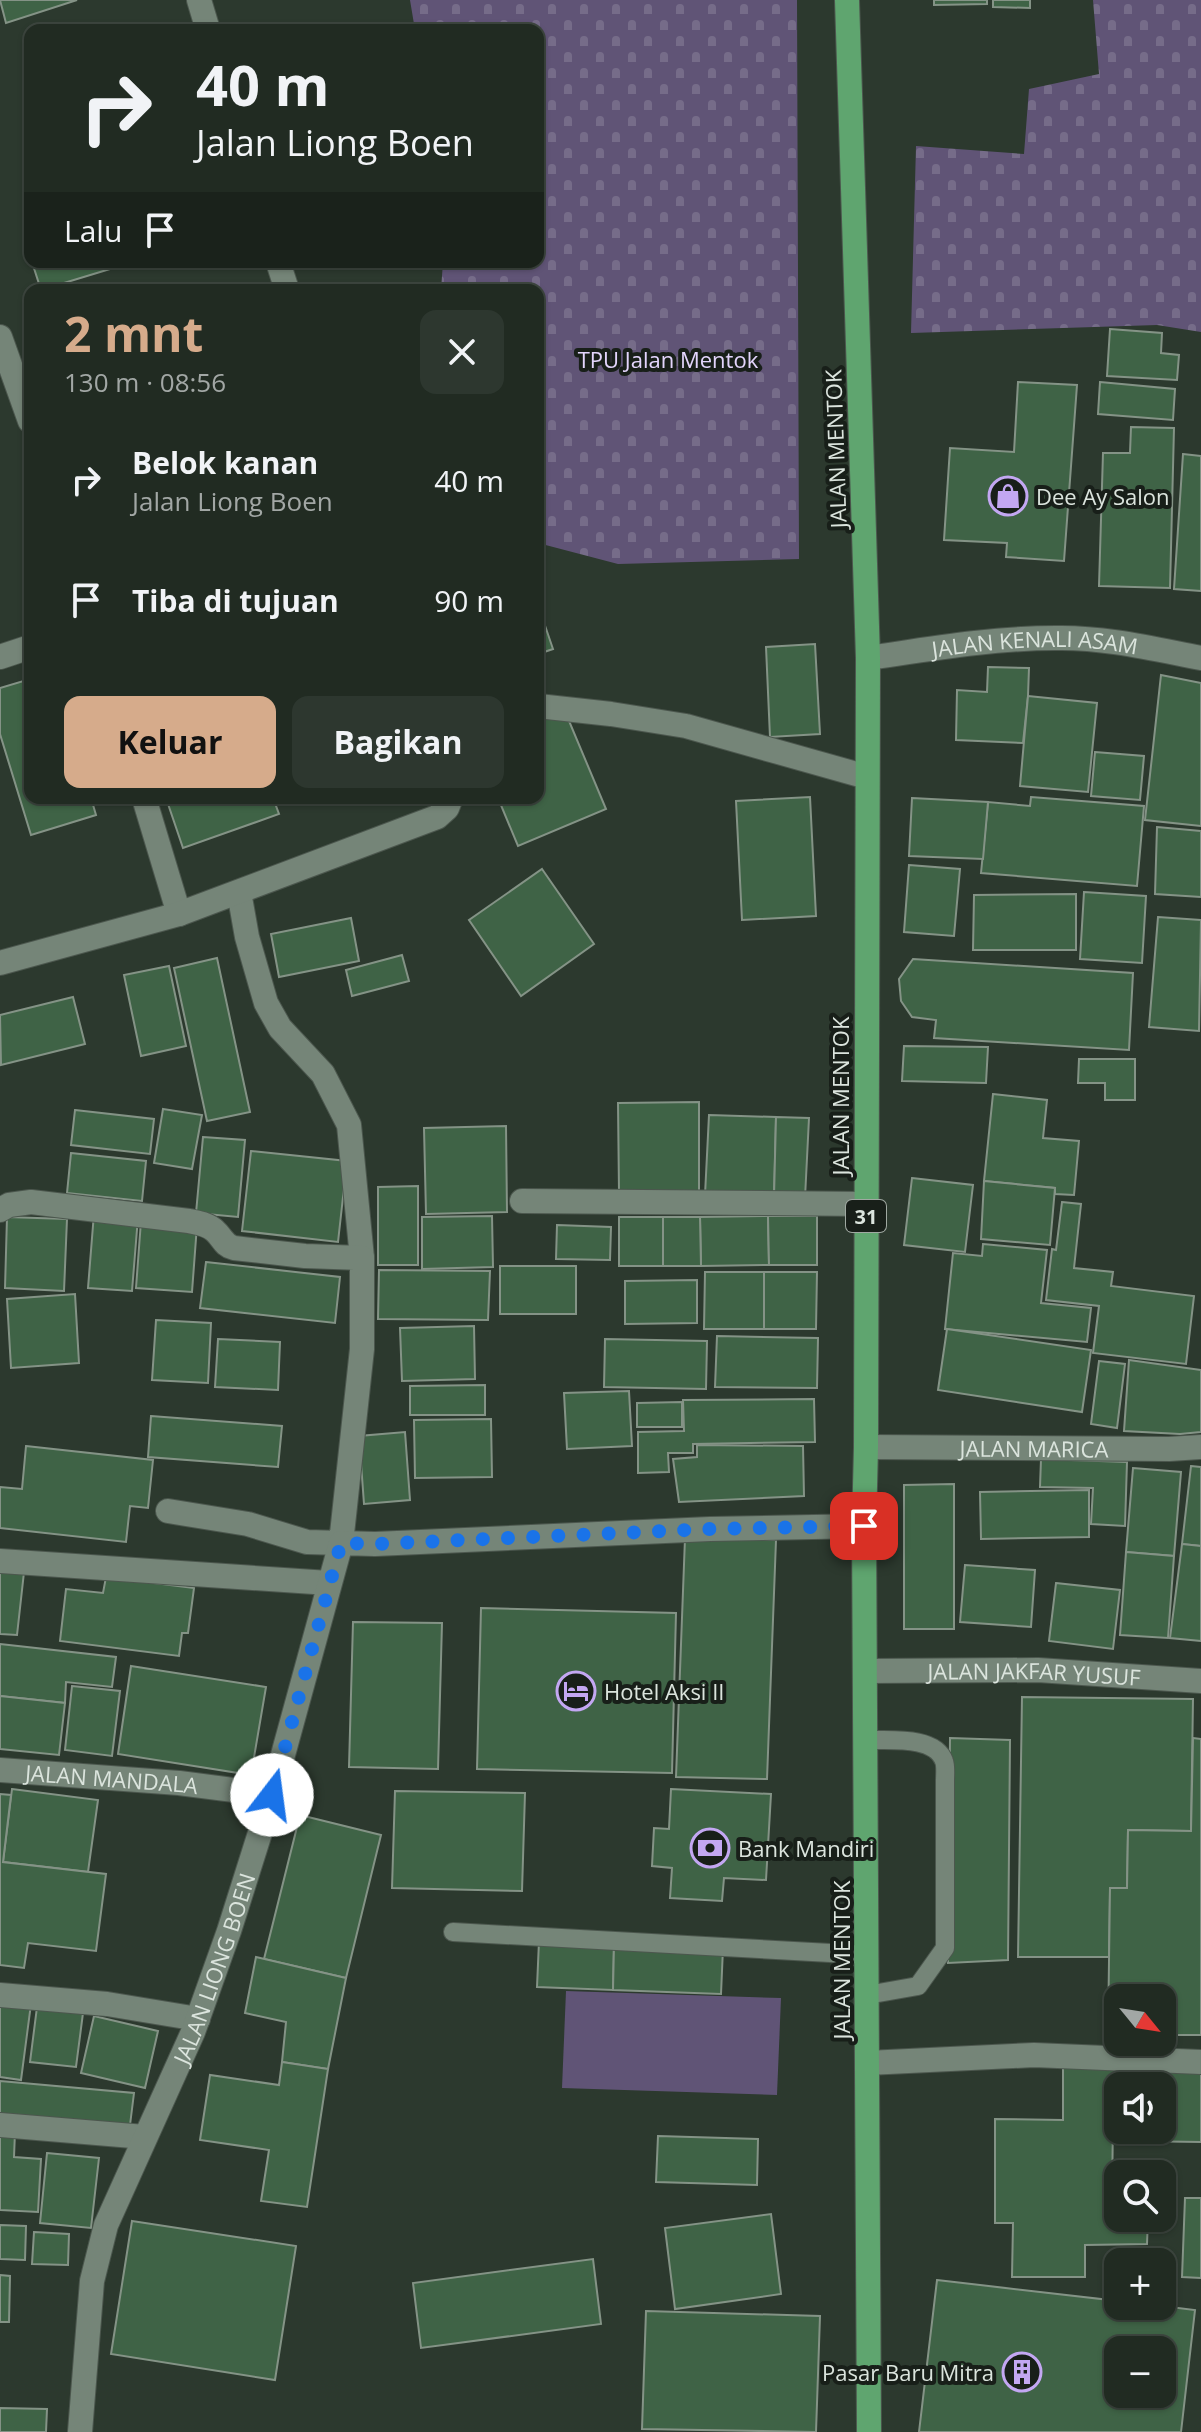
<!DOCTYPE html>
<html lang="id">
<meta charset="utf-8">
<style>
:root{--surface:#212b22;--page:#2d372f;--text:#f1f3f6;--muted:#a2a7a5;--line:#3e4740;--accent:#d6ab8b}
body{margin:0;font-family:"Open Sans",sans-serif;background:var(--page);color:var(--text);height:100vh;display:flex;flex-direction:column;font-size:30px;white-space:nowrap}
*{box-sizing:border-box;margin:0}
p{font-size:26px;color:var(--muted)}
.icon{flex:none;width:44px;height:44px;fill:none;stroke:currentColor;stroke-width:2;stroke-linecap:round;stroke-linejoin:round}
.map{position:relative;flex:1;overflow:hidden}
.side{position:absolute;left:24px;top:284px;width:520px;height:520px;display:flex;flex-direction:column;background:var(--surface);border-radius:16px;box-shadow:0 2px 6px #0004,0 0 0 2px var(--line)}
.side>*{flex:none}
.banner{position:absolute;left:24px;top:24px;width:520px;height:244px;border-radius:16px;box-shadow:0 2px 6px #0004,0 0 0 2px var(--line);background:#212b22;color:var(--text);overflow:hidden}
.needle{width:52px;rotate:120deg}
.fabs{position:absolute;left:1104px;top:1984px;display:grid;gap:16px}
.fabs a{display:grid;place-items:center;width:72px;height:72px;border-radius:16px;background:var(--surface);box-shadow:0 2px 6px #0004,0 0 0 2px var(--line);font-size:40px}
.pin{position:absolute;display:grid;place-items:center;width:68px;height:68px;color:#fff;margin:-34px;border-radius:16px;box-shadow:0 4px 12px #0006}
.me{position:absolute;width:88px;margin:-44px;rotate:15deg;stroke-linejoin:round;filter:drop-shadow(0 0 6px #0008)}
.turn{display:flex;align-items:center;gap:28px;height:168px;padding:0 40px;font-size:36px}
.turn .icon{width:104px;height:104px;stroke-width:2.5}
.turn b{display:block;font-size:56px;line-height:68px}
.then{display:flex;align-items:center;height:76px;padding:0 40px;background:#0003;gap:16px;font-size:30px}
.round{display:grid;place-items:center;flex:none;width:84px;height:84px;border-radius:16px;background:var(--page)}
.head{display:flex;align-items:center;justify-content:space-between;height:136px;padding:0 40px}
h1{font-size:48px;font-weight:700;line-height:60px;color:var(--accent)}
.cta{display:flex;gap:16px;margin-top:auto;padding:16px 40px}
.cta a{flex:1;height:92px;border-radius:16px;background:var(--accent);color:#111;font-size:32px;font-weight:700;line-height:92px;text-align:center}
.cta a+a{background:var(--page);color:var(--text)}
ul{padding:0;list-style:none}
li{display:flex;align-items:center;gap:24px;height:120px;padding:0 40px}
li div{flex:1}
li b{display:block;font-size:30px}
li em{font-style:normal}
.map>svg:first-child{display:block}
.cemetery{fill:url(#cemetery-stones)}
.pitch{fill:#605476}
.building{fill:#3f6346;stroke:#849386;stroke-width:2;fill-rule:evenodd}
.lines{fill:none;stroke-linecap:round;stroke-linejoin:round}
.lane-casing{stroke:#4c574e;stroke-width:20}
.street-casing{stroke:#4c574e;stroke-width:26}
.highway-casing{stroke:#4c574e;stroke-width:26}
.lane{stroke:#758578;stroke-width:18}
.street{stroke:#758578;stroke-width:24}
.highway{stroke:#5fa56f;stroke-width:24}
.route{stroke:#1a73e8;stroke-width:14;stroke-dasharray:0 25.2}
.labels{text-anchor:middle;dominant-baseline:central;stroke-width:8;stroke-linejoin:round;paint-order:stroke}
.shield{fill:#181f19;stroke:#a0a9a2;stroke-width:2}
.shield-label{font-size:20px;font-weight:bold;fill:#dbe4dd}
.park-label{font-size:22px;fill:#e3d5fc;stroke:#181f19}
.street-label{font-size:22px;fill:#dbe4dd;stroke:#181f19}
.poi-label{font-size:22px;fill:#dbe4dd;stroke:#181f19;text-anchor:start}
</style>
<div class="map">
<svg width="1201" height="2432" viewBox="0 0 1201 2432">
<defs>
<pattern id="cemetery-stones" width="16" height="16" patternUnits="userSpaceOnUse" patternTransform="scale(2)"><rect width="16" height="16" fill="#605476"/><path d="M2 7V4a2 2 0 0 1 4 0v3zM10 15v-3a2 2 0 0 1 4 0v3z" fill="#766c89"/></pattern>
</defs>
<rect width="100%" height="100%" fill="#2c392e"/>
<g class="cemetery">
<polygon points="410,0 797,0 799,559 618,564 538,543 538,290 441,290 443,262 538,262 538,30 415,30"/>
<polygon points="1093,0 1201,0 1201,332 1157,325 911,333 916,146 1024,154 1029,89 1099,74"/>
</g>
<polygon class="pitch" points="566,1991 781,1998 777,2095 562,2088"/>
<g class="building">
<polygon points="0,0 77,0 6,23"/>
<polygon points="934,0 987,0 987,4 934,5"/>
<polygon points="993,0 1030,0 1030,8 993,7"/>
<polygon points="32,262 133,262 41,290"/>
<polygon points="1110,329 1162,333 1161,353 1179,355 1177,380 1107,376"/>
<polygon points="1018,382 1077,385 1064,561 1006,557 1007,543 944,540 950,448 1014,452"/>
<polygon points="1100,382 1175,389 1173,420 1098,414"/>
<polygon points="1131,427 1174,428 1170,588 1099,586 1103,453 1130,453"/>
<polygon points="1183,454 1201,456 1201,591 1174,589"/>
<polygon points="538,605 553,649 538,654"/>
<polygon points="815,644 820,734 770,737 766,647"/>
<polygon points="988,667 1029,668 1028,696 1023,743 956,740 957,690 987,692"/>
<polygon points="1161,675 1201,683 1201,826 1145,820"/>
<polygon points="30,679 30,798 91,798 96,815 31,835 0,734 0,688"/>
<polygon points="1028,696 1097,703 1088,792 1020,786"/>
<polygon points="564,709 606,809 518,846 498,798 538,798 538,720"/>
<polygon points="1095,752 1144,756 1140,800 1091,796"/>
<polygon points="810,797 816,916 742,920 736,801"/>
<polygon points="1031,797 1144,806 1137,886 981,873 988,802 1030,806"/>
<polygon points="166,798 273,798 279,814 183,848"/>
<polygon points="912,798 988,802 983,859 909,856"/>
<polygon points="1157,827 1201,831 1201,897 1155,894"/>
<polygon points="909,865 960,869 954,936 904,932"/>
<polygon points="542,869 594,944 521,996 469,920"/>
<polygon points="1084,892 1146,896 1142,963 1080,959"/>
<polygon points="1076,894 1076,950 973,950 974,895"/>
<polygon points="1158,917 1201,920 1199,1031 1149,1027"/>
<polygon points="351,918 359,961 279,977 271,934"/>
<polygon points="402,955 409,981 352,996 346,970"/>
<polygon points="217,958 250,1112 207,1121 174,968"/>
<polygon points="913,959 1133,973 1129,1050 934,1038 936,1020 912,1017 901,1001 899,979"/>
<polygon points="169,966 186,1046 141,1056 124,975"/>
<polygon points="73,997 85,1044 1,1065 0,1015"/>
<polygon points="904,1046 988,1047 986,1083 902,1081"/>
<polygon points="1079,1059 1135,1059 1135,1100 1105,1100 1105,1083 1078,1083"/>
<polygon points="993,1094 1047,1100 1043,1138 1079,1141 1074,1195 1055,1194 1055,1188 984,1181"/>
<polygon points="699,1102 699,1192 619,1192 618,1103"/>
<polygon points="163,1109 202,1115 192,1169 154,1163"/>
<polygon points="75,1110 154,1119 150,1154 71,1145"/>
<polygon points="709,1115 776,1117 774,1197 705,1195"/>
<polygon points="776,1117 809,1118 805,1198 774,1197"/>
<polygon points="506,1126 507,1212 426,1214 424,1128"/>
<polygon points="203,1137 245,1140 238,1217 196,1213"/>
<polygon points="251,1151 347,1161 338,1242 242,1231"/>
<polygon points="71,1153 146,1161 142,1201 67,1193"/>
<polygon points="912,1178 973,1185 965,1252 904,1245"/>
<polygon points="984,1181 1055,1188 1050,1245 981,1239"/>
<polygon points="418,1186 418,1265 378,1265 378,1187"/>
<polygon points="1062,1202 1081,1204 1074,1268 1113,1272 1111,1286 1194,1296 1186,1364 1093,1353 1099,1306 1046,1300 1052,1249 1056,1250"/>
<polygon points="94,1213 138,1217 132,1291 88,1288"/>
<polygon points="492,1216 493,1267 422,1269 422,1217"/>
<polygon points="768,1216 769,1265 701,1266 700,1217"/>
<polygon points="768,1216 817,1216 817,1265 769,1265"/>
<polygon points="7,1217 67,1219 64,1291 5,1288"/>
<rect x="619" y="1217" width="44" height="49"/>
<polygon points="663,1217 700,1217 701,1266 663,1266"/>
<polygon points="141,1221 197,1225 192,1292 136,1288"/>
<polygon points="557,1225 611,1227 610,1260 556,1259"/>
<polygon points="983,1244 1047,1250 1041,1303 1091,1308 1087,1342 945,1329 953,1253 982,1256"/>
<polygon points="206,1262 340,1277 335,1323 200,1308"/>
<rect x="500" y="1266" width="76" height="48"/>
<polygon points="379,1270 490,1271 488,1320 378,1319"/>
<polygon points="705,1272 764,1272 764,1329 704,1329"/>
<polygon points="764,1272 817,1272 816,1329 764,1329"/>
<polygon points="697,1280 697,1323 625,1324 625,1281"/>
<polygon points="75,1294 79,1363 11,1368 7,1299"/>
<polygon points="156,1320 211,1323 208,1383 152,1380"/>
<polygon points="474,1326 475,1379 402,1381 400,1328"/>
<polygon points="947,1329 1091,1350 1082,1412 938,1390"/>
<polygon points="717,1336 818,1338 817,1388 715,1387"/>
<polygon points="218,1339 280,1342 278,1390 215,1387"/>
<polygon points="605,1339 707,1341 706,1389 604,1387"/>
<polygon points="1129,1360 1201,1370 1201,1432 1180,1434 1124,1431"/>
<polygon points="1099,1361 1125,1364 1117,1428 1091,1424"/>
<polygon points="485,1385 485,1415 410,1415 410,1386"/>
<polygon points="629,1391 632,1446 567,1449 564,1393"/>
<polygon points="814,1399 815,1442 693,1444 693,1453 668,1453 669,1472 638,1473 638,1432 684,1431 683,1400"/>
<polygon points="682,1402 682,1427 637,1427 637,1403"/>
<polygon points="151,1416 282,1426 278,1467 148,1457"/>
<polygon points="491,1419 492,1477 415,1478 414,1420"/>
<polygon points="405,1432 410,1500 364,1504 359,1436"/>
<polygon points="697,1445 803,1446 804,1496 679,1502 673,1459 697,1457"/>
<polygon points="26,1446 153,1460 148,1508 130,1506 126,1542 0,1528 0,1487 22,1489"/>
<polygon points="1041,1459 1127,1462 1125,1526 1091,1524 1093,1488 1040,1487"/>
<polygon points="1191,1466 1201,1467 1201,1546 1182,1544"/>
<polygon points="1133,1468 1181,1472 1174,1556 1126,1552"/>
<polygon points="954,1484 954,1629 904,1629 904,1485"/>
<polygon points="1089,1490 1089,1537 981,1539 980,1492"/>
<polygon points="685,1538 776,1540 767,1779 676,1777"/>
<polygon points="1182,1544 1201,1546 1201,1641 1170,1638"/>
<polygon points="1126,1552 1174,1556 1168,1638 1120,1635"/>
<polygon points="965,1565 1035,1570 1031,1627 960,1622"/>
<polygon points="0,1569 24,1572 17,1635 0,1634"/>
<polygon points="106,1577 194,1588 188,1633 182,1633 179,1656 60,1641 66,1589 103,1593"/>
<polygon points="1056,1583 1120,1590 1113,1649 1049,1641"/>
<polygon points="481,1608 676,1613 672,1773 477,1769"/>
<polygon points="353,1622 442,1623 438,1769 349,1767"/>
<polygon points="0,1644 116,1657 112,1687 66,1682 65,1703 0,1696"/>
<polygon points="131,1666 266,1687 251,1775 118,1754"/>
<polygon points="72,1686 120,1691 112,1756 65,1750"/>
<polygon points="0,1696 65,1703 59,1755 0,1749"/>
<polygon points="1022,1697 1193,1699 1191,1831 1128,1830 1127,1888 1110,1888 1109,1957 1018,1957"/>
<polygon points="950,1738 1010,1740 1008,1960 948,1963"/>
<polygon points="1193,1738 1201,1739 1201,2035 1162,2035 1162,1998 1118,1998 1118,2034 1108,2034 1110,1888 1127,1888 1128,1830 1191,1831"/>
<polygon points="12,1789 98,1800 88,1872 3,1862"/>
<polygon points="671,1789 771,1794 766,1880 724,1878 722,1901 670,1898 672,1868 652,1866 654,1828 669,1829"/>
<polygon points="395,1791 525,1793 522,1891 392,1888"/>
<polygon points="0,1794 11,1795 3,1862 106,1874 96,1951 28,1943 24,1968 0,1965"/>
<polygon points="300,1815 381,1835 346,1978 264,1959"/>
<polygon points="539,1941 614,1944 613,1990 537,1987"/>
<polygon points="614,1944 723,1948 721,1994 613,1990"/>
<polygon points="256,1957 346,1978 328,2069 282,2062 286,2022 245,2013"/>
<polygon points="0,2001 31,2004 21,2080 0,2077"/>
<polygon points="37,2007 83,2013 76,2067 30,2062"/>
<polygon points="94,2016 158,2031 145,2088 81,2073"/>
<polygon points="282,2062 328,2069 307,2207 261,2201 269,2150 200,2140 210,2075 279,2085"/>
<polygon points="1063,2065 1123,2065 1123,2086 1118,2086 1118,2117 1113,2117 1112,2200 1118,2200 1118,2218 1148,2218 1147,2244 1085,2245 1085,2277 1012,2277 1013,2223 995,2223 995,2119 1063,2120"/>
<polygon points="1135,2067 1201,2068 1201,2142 1133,2141 1133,2130 1162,2130 1162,2086 1134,2086"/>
<polygon points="0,2081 134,2093 130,2125 0,2114"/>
<polygon points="0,2131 15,2132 14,2157 41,2159 38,2212 0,2210"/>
<polygon points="658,2136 758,2139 757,2185 656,2182"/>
<polygon points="47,2153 99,2158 91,2228 40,2223"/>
<polygon points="1185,2198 1201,2198 1201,2278 1182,2277"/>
<polygon points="771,2214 781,2294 675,2309 665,2228"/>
<polygon points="132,2221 296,2246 275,2380 111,2354"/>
<polygon points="0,2225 26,2226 25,2260 0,2259"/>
<polygon points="34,2232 69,2234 68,2265 32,2264"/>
<polygon points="593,2259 601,2324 421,2348 413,2283"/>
<polygon points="0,2275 10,2276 9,2322 0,2322"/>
<path d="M 937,2280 L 1118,2301 L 1118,2306 L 1162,2306 L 1195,2310 L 1181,2432 L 919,2432 ZM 1118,2350 L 1162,2350 L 1162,2394 L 1118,2394 Z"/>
<polygon points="646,2311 820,2316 816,2432 642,2429"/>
<polygon points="0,2408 47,2409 46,2432 0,2432"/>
</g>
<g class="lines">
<defs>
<g id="lane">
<path d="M 866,1740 C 888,1741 935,1735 944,1761 C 946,1766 945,1775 945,1781 L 945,1948 L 918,1986 L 867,1995"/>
<polyline points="453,1932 867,1955"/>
</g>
<g id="street">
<polyline points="199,0 208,30"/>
<polyline points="278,262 287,290"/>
<polyline points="0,337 30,421"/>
<polyline points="0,657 30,647"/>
<path id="s1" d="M 868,658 C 930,649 993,638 1056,638 C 1104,637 1154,649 1201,658"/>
<polyline points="538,706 611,714 686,726 867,777"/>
<polyline points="144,798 179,914"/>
<polyline points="239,892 247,937 266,1003 280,1028 323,1074 349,1125 362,1258"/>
<polyline points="0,963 179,914 437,817 447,808 451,798"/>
<polyline points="522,1201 866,1204"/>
<path d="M 0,1210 L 9,1205 L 31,1202 L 189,1221 C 198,1223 208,1224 215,1231 C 223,1238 223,1245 234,1248 L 305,1256 L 362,1258 L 362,1349 L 341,1543 L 307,1542 L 248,1524 L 168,1511"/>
<path id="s2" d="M 866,1447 L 1169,1449 L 1201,1447"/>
<polyline points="0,1561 329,1583"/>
<path id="s3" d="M 866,1671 L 1038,1670 L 1201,1681"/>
<path id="s4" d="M 0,1770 L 179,1783 L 272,1795"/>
<polyline points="0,1995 107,2004 198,2019"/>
<polyline points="867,2063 1034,2055 1201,2062"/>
<polyline points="0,2125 145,2137"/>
<path id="s5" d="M 80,2432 L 92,2281 L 106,2225 L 193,2032 L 229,1931 L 272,1795 L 341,1543 L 375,1544 L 710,1529 L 864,1526"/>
</g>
<polyline id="highway" points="847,0 868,658 866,1447 864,1526 869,2432"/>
</defs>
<use href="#lane" class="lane-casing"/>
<use href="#street" class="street-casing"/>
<use href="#highway" class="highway-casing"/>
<use href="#lane" class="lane"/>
<use href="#street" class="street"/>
<use href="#highway" class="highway"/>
</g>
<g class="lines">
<polyline class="route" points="272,1795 341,1543 375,1544 710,1529 864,1526"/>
</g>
<defs>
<symbol id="shop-ring" viewBox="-11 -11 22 22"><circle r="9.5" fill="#181f19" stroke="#c3a7f2" stroke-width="1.5"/><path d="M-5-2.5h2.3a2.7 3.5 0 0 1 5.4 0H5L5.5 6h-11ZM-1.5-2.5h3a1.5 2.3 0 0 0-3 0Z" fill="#c3a7f2"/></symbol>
<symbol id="hotel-ring" viewBox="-11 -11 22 22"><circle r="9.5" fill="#181f19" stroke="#c3a7f2" stroke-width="1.5"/><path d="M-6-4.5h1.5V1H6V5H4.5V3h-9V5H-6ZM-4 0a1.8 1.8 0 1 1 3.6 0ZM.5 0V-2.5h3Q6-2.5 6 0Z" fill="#c3a7f2"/></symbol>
<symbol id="bank-ring" viewBox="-11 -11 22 22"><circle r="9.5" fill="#181f19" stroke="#c3a7f2" stroke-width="1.5"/><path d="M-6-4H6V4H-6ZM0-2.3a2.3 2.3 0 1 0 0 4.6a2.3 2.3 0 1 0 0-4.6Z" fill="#c3a7f2"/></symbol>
<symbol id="building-ring" viewBox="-11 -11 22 22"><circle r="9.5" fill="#181f19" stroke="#c3a7f2" stroke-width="1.5"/><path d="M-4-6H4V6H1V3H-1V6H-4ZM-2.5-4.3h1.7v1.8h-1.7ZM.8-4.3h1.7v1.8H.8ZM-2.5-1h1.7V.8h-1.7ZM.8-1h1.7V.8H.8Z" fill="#c3a7f2"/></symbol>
</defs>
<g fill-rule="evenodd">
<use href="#shop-ring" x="986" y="474" width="44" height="44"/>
<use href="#hotel-ring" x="554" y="1669" width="44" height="44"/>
<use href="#bank-ring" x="688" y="1826" width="44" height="44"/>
<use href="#building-ring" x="1000" y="2350" width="44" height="44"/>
</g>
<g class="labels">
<rect class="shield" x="846" y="1200" width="40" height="32" rx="6"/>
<g class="shield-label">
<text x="866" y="1216">31</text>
</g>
<g class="park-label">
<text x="668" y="359">TPU Jalan Mentok</text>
</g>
<g class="street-label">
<text transform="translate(835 449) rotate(-92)">JALAN MENTOK</text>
<text stroke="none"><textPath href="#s1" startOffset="168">JALAN KENALI ASAM</textPath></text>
<text transform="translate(840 1096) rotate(-90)">JALAN MENTOK</text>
<text stroke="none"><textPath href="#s2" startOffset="168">JALAN MARICA</textPath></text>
<text stroke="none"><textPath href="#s3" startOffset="168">JALAN JAKFAR YUSUF</textPath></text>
<text stroke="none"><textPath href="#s4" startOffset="112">JALAN MANDALA</textPath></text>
<text transform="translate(841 1960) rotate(-90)">JALAN MENTOK</text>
<text stroke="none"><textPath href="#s5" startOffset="488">JALAN LIONG BOEN</textPath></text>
</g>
<g class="poi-label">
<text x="1036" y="496">Dee Ay Salon</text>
<text x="604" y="1691">Hotel Aksi II</text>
<text x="738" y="1848">Bank Mandiri</text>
<text x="994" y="2372" text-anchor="end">Pasar Baru Mitra</text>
</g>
</g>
</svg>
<div class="fabs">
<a><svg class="needle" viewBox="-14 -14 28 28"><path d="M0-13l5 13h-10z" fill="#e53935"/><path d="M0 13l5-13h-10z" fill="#a2a7a5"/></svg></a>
<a><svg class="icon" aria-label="sound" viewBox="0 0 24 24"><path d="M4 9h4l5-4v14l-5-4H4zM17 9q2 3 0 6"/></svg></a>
<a><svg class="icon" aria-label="search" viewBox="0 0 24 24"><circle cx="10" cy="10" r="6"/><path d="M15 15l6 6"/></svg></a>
<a>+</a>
<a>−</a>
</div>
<div class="pin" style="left:864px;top:1526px;background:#d93025"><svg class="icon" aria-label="arrive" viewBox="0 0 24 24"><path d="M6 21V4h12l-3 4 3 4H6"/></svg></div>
<svg class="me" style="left:272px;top:1795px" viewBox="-20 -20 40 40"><circle r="19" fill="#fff"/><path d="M0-13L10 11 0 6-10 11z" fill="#1a73e8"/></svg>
<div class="banner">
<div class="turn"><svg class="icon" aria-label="right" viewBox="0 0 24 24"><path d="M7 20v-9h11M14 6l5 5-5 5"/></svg><div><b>40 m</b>Jalan Liong Boen</div></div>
<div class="then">Lalu<svg class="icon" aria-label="arrive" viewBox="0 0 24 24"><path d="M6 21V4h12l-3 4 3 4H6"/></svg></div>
</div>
<section class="side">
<div class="head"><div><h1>2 mnt</h1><p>130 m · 08:56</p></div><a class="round"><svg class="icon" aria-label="close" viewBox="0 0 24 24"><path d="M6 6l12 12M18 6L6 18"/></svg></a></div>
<ul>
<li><svg class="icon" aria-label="right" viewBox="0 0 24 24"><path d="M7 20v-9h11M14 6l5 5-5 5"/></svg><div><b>Belok kanan</b><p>Jalan Liong Boen</p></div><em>40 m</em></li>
<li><svg class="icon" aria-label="arrive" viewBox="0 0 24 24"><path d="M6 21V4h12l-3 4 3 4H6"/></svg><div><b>Tiba di tujuan</b></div><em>90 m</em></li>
</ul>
<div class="cta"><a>Keluar</a><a>Bagikan</a></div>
</section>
</div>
